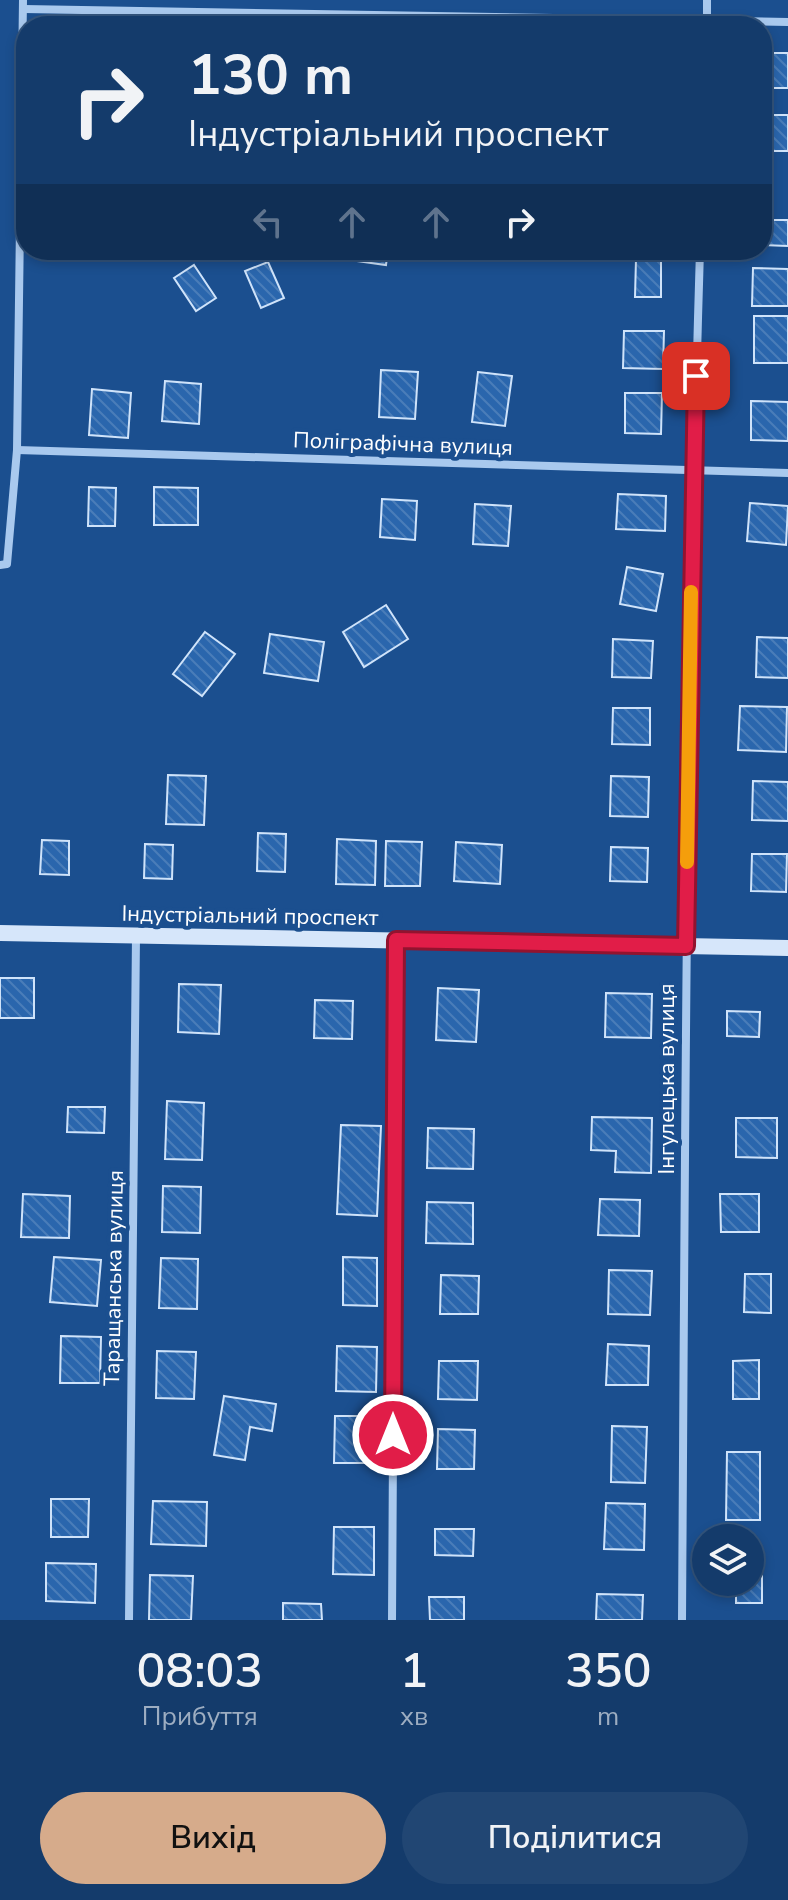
<!DOCTYPE html>
<html lang="uk">
<meta charset="utf-8">
<style>
:root{--surface:#143b6b;--page:#214673;--text:#f1f3f6;--muted:#9dadc1;--line:#33557e;--accent:#d6ab8b}
body{margin:0;font-family:"Nunito Sans",sans-serif;background:var(--page);color:var(--text);height:100vh;display:flex;flex-direction:column;font-size:30px;white-space:nowrap}
*{box-sizing:border-box;margin:0}
p{font-size:26px;color:var(--muted)}
.icon{flex:none;width:44px;height:44px;fill:none;stroke:currentColor;stroke-width:2;stroke-linecap:round;stroke-linejoin:round}
.map{position:relative;height:1620px;overflow:hidden}
.details{display:flex;flex-direction:column;background:var(--surface);flex:1}
.details>*{flex:none}
.banner{position:absolute;left:16px;top:16px;width:756px;height:244px;border-radius:32px;box-shadow:0 4px 12px #0003,0 0 0 2px var(--line);background:#143b6b;color:var(--text);overflow:hidden}
.buttons{position:absolute;left:692px;top:1524px;display:grid;gap:16px}
.buttons a{display:grid;place-items:center;width:72px;height:72px;border-radius:50%;background:var(--surface);box-shadow:0 4px 12px #0003,0 0 0 2px var(--line);font-size:40px}
.pin{position:absolute;display:grid;place-items:center;width:68px;height:68px;color:#fff;margin:-34px;border-radius:16px;box-shadow:0 4px 12px #0006}
.me{position:absolute;width:88px;margin:-44px;rotate:0deg;stroke-linejoin:round;filter:drop-shadow(0 0 6px #0008)}
.turn{display:flex;align-items:center;gap:28px;height:168px;padding:0 40px;font-size:36px}
.turn .icon{width:104px;height:104px;stroke-width:2.5}
.turn b{display:block;font-size:56px;line-height:68px}
.lanes{display:flex;align-items:center;height:76px;padding:0 40px;background:#0003;justify-content:center;gap:40px;direction:ltr}
.lanes .off{opacity:.35}
.eta{display:flex;justify-content:space-evenly;align-items:center;height:136px;text-align:center}
.eta b{font-size:48px;font-weight:600;line-height:56px}
.cta{display:flex;gap:16px;margin-top:auto;padding:16px 40px}
.cta a{flex:1;height:92px;border-radius:48px;background:var(--accent);color:#111;font-size:32px;font-weight:600;line-height:92px;text-align:center}
.cta a+a{background:var(--page);color:var(--text)}
.map>svg:first-child{display:block}
.building{fill:url(#building-back-hatch);stroke:#cfe3fa;stroke-width:2}
.lines{fill:none;stroke-linecap:round;stroke-linejoin:round}
.street{stroke:#a9c9ee;stroke-width:8}
.secondary{stroke:#d6e6fa;stroke-width:16}
.route-casing{stroke:#92132f;stroke-width:20}
.route{stroke:#e11d48;stroke-width:14}
.slow{stroke:#f59e0b;stroke-width:14}
.labels{text-anchor:middle;dominant-baseline:central;stroke-width:8;stroke-linejoin:round;paint-order:stroke}
.street-label{font-size:22px;fill:#fff;stroke:#1b4f8f}
</style>
<div class="map">
<svg width="788" height="1620" viewBox="0 0 788 1620">
<defs>
<pattern id="building-back-hatch" width="6" height="6" patternUnits="userSpaceOnUse" patternTransform="scale(2)"><rect width="6" height="6" fill="#2a66ad"/><path d="M-1 5l2 2M0 0l6 6M5-1l2 2" fill="none" stroke="#4a7db9"/></pattern>
</defs>
<rect width="100%" height="100%" fill="#1b4f8f"/>
<g class="building">
<rect x="762" y="53" width="26" height="35"/>
<rect x="762" y="115" width="26" height="36"/>
<polygon points="762,220 788,220 788,246 762,245"/>
<polygon points="351,250 388,250 386,265 349,260"/>
<polygon points="636,259 661,259 661,297 635,297"/>
<polygon points="268,262 284,298 261,308 245,271"/>
<polygon points="194,265 216,298 196,311 174,278"/>
<polygon points="753,268 788,269 788,306 752,306"/>
<rect x="754" y="316" width="34" height="47"/>
<polygon points="624,331 664,331 663,369 623,368"/>
<polygon points="381,370 418,372 415,419 379,417"/>
<polygon points="478,372 512,376 505,426 472,422"/>
<polygon points="165,381 201,384 199,424 162,421"/>
<polygon points="92,389 131,393 128,438 89,435"/>
<polygon points="625,393 662,393 661,434 625,433"/>
<polygon points="751,401 788,402 788,441 751,440"/>
<polygon points="89,487 116,488 115,526 88,526"/>
<polygon points="154,487 198,488 198,525 154,525"/>
<polygon points="618,494 666,496 665,531 616,529"/>
<polygon points="382,499 417,501 415,540 380,537"/>
<polygon points="750,503 788,506 786,545 747,541"/>
<polygon points="475,504 511,506 508,546 473,544"/>
<polygon points="627,567 663,574 656,611 620,604"/>
<polygon points="386,605 408,639 364,667 343,632"/>
<polygon points="205,632 235,654 202,696 173,674"/>
<polygon points="270,634 324,642 318,681 264,673"/>
<polygon points="757,637 788,638 788,678 756,677"/>
<polygon points="613,639 653,641 651,678 612,677"/>
<polygon points="740,706 787,707 786,752 738,750"/>
<polygon points="613,708 650,708 650,745 612,744"/>
<polygon points="168,775 206,776 204,825 166,824"/>
<polygon points="611,776 649,777 648,817 610,816"/>
<polygon points="753,781 788,782 788,821 752,820"/>
<polygon points="258,833 286,834 285,872 257,871"/>
<polygon points="337,839 376,841 375,885 336,884"/>
<polygon points="42,840 69,841 69,875 40,874"/>
<polygon points="386,841 422,842 420,886 385,886"/>
<polygon points="456,842 502,845 500,884 454,881"/>
<polygon points="145,844 173,845 172,879 144,878"/>
<polygon points="611,847 648,848 647,882 610,881"/>
<polygon points="752,854 787,854 786,892 751,891"/>
<rect x="0" y="978" width="34" height="40"/>
<polygon points="179,984 221,985 219,1034 178,1032"/>
<polygon points="438,988 479,990 476,1042 436,1040"/>
<polygon points="606,993 652,994 651,1038 605,1037"/>
<polygon points="315,1000 353,1001 352,1039 314,1038"/>
<polygon points="727,1011 760,1012 759,1037 727,1036"/>
<polygon points="167,1101 204,1103 202,1160 165,1159"/>
<polygon points="68,1107 105,1107 104,1133 67,1132"/>
<polygon points="592,1117 652,1118 651,1173 615,1172 616,1151 591,1150"/>
<polygon points="736,1118 777,1118 777,1158 736,1157"/>
<polygon points="341,1125 381,1126 377,1216 337,1214"/>
<polygon points="428,1128 474,1129 473,1169 427,1168"/>
<polygon points="163,1186 201,1187 200,1233 162,1232"/>
<polygon points="23,1194 70,1196 69,1238 21,1237"/>
<polygon points="720,1194 759,1194 759,1232 721,1232"/>
<polygon points="600,1199 640,1200 639,1236 598,1235"/>
<polygon points="427,1202 473,1203 473,1244 426,1243"/>
<polygon points="54,1257 101,1260 97,1306 50,1302"/>
<polygon points="343,1257 377,1258 377,1306 343,1305"/>
<polygon points="161,1258 198,1259 197,1309 159,1308"/>
<polygon points="609,1270 652,1271 650,1315 608,1314"/>
<polygon points="745,1274 771,1274 771,1313 744,1312"/>
<polygon points="441,1275 479,1276 478,1314 440,1314"/>
<polygon points="61,1336 101,1337 100,1383 60,1383"/>
<polygon points="608,1344 649,1346 648,1385 606,1385"/>
<polygon points="337,1346 377,1347 376,1392 336,1391"/>
<polygon points="157,1351 196,1352 194,1399 156,1398"/>
<polygon points="759,1360 759,1399 733,1399 733,1361"/>
<polygon points="439,1361 478,1361 477,1400 438,1399"/>
<polygon points="224,1396 276,1404 272,1431 250,1427 245,1460 214,1455"/>
<polygon points="335,1416 376,1416 375,1463 334,1463"/>
<polygon points="612,1426 647,1427 645,1483 611,1482"/>
<polygon points="438,1429 475,1430 474,1469 437,1469"/>
<polygon points="727,1452 760,1452 760,1520 726,1520"/>
<polygon points="51,1499 89,1499 88,1537 51,1537"/>
<polygon points="153,1501 207,1502 206,1546 151,1544"/>
<polygon points="606,1503 645,1504 644,1550 604,1549"/>
<polygon points="334,1527 374,1527 374,1575 333,1574"/>
<polygon points="435,1529 474,1529 473,1556 435,1555"/>
<polygon points="46,1563 96,1564 95,1603 46,1601"/>
<polygon points="750,1565 762,1565 762,1603 736,1603 736,1582 750,1582"/>
<polygon points="150,1575 193,1576 191,1620 149,1620"/>
<polygon points="597,1594 643,1595 642,1620 596,1620"/>
<polygon points="429,1597 464,1597 464,1620 430,1620"/>
<polygon points="283,1603 321,1604 322,1620 283,1620"/>
</g>
<g class="lines">
<g class="street">
<polyline points="24,9 788,22"/>
<polyline points="707,26 707,0"/>
<polyline points="17,450 788,473"/>
<polyline points="0,565 7,564 17,450 23,0"/>
<polyline points="129,1620 136,936"/>
<polyline points="392,1620 396,941"/>
<path d="M 682,1620 C 685,1163 686,707 700,250"/>
</g>
<polyline class="secondary" points="0,933 788,948"/>
</g>
<g class="lines">
<defs>
<polyline id="route" points="393,1435 396,940 686,946 696,376"/>
</defs>
<use href="#route" class="route-casing"/>
<use href="#route" class="route"/>
<polyline class="slow" points="687,862 691,592"/>
</g>
<g class="labels">
<g class="street-label">
<text transform="translate(403 444) rotate(2)">Поліграфічна вулиця</text>
<text transform="translate(250 916) rotate(1)">Індустріальний проспект</text>
<text transform="translate(667 1079) rotate(-90)">Інгулецька вулиця</text>
<text transform="translate(114 1278) rotate(-89)">Таращанська вулиця</text>
</g>
</g>
</svg>
<div class="buttons">
<a><svg class="icon" aria-label="layers" viewBox="0 0 24 24"><path d="M12 4l9 5-9 5-9-5zM3 14l9 5 9-5"/></svg></a>
</div>
<div class="pin" style="left:696px;top:376px;background:#d93025"><svg class="icon" aria-label="arrive" viewBox="0 0 24 24"><path d="M6 21V4h12l-3 4 3 4H6"/></svg></div>
<svg class="me" style="left:393px;top:1435px" viewBox="-20 -20 40 40"><circle r="17" fill="#e11d48" stroke="#fff" stroke-width="3"/><path d="M0-11L8 9 0 5-8 9z" fill="#fff"/></svg>
<div class="banner">
<div class="turn"><svg class="icon" aria-label="right" viewBox="0 0 24 24"><path d="M7 20v-9h11M14 6l5 5-5 5"/></svg><div><b>130 m</b>Індустріальний проспект</div></div>
<div class="lanes"><svg class="icon off" aria-label="left" viewBox="0 0 24 24"><path d="M17 20v-9H6M10 6l-5 5 5 5"/></svg><svg class="icon off" aria-label="ahead" viewBox="0 0 24 24"><path d="M12 20V5M6 11l6-6 6 6"/></svg><svg class="icon off" aria-label="ahead" viewBox="0 0 24 24"><path d="M12 20V5M6 11l6-6 6 6"/></svg><svg class="icon" aria-label="right" viewBox="0 0 24 24"><path d="M7 20v-9h11M14 6l5 5-5 5"/></svg></div>
</div>
</div>
<section class="details">
<div class="eta">
<div><b>08:03</b><p>Прибуття</p></div>
<div><b>1</b><p>хв</p></div>
<div><b>350</b><p>m</p></div>
</div>
<div class="cta"><a>Вихід</a><a>Поділитися</a></div>
</section>
